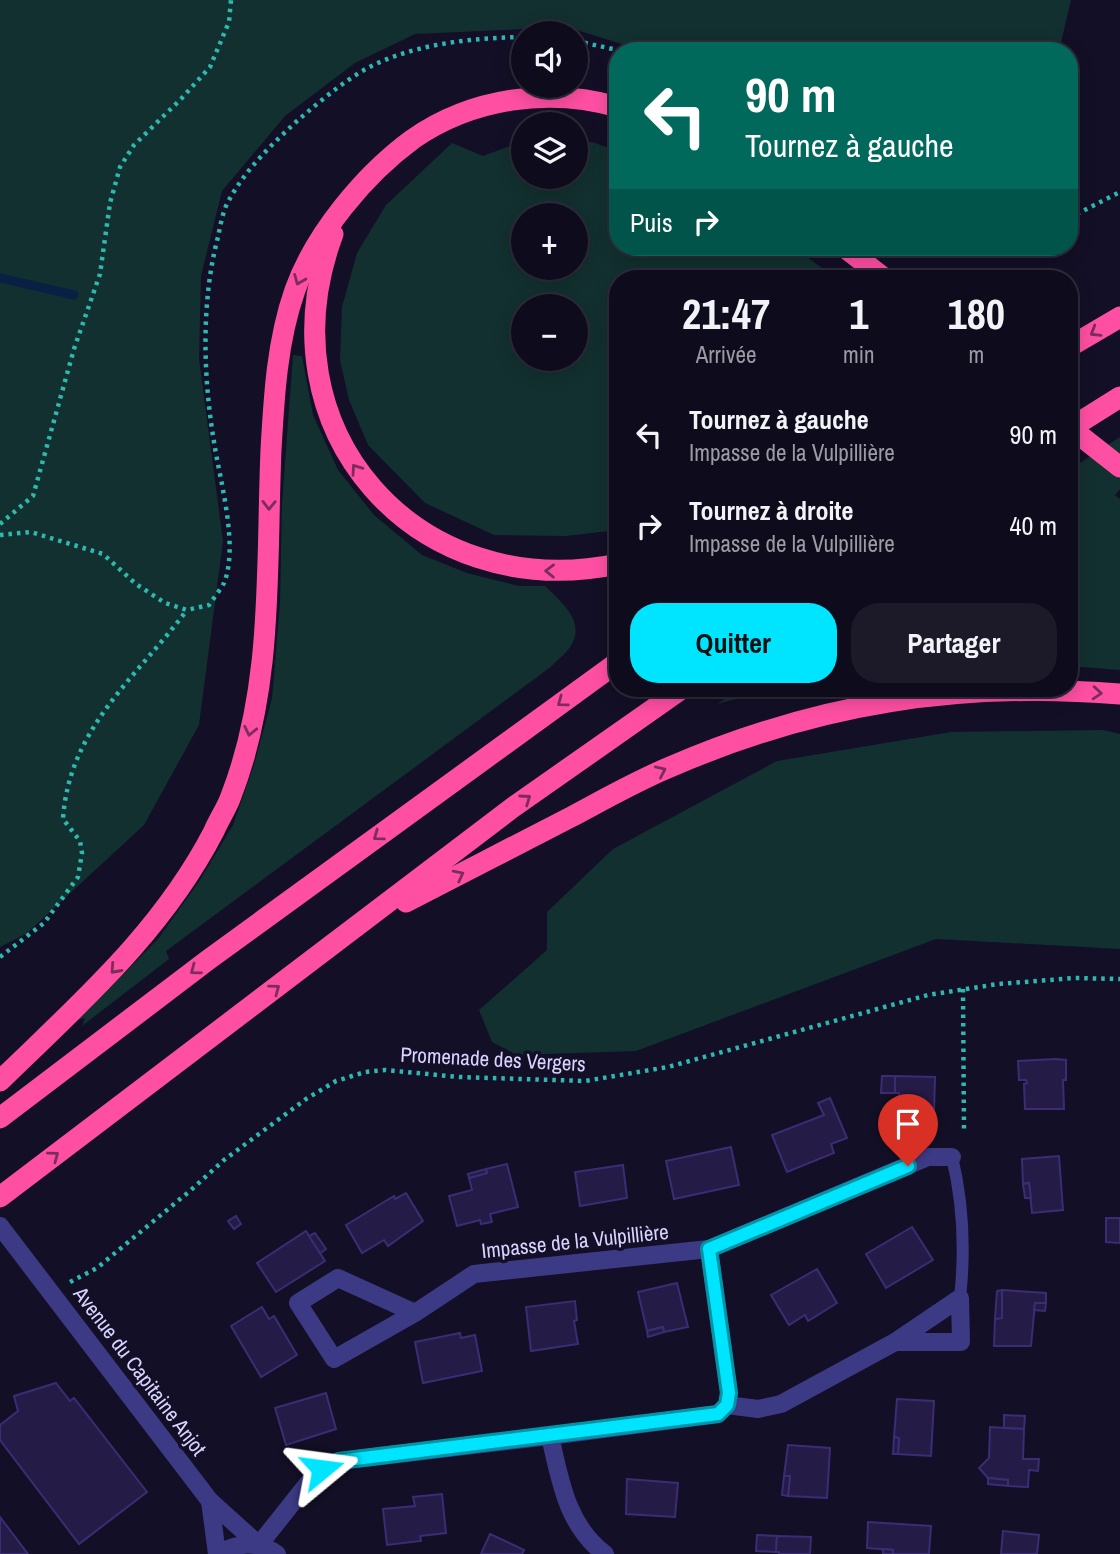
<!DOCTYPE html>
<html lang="fr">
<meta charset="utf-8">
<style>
:root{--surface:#0e0b1c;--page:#1c1929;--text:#f1f3f6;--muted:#9b9ba3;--line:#2e2b3b;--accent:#00e5ff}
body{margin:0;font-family:"Archivo Narrow",sans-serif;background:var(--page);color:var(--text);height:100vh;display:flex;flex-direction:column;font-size:26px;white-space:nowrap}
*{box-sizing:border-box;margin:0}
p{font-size:23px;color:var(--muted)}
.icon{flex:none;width:38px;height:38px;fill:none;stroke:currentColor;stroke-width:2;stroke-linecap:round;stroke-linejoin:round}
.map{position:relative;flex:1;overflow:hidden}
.panel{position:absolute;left:609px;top:270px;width:469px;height:427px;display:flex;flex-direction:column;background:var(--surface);border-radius:28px;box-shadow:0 4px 18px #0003,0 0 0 2px var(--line)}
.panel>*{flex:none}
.hud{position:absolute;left:609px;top:42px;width:469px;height:214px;border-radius:28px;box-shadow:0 4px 18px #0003,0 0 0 2px var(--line);background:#00695c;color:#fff;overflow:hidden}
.buttons{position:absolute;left:511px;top:21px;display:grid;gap:14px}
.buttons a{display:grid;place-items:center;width:77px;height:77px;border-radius:50%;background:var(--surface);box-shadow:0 4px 18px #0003,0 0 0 2px var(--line);font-size:35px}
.pin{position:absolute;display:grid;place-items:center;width:60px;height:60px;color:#fff;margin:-72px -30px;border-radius:50% 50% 50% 0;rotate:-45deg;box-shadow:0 0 7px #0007}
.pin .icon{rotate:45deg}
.me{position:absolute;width:77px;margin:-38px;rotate:74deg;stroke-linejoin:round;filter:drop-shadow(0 0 5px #0008)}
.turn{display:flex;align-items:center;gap:24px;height:147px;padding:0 21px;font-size:32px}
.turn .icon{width:91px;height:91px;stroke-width:2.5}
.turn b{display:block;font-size:49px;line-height:60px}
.then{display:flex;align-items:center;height:66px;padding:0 21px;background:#0003;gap:14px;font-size:26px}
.eta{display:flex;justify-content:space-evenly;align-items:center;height:119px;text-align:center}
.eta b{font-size:42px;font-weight:700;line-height:49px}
.primary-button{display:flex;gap:14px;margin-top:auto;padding:14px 21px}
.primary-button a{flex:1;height:80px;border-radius:28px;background:var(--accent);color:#111;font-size:28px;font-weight:700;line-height:80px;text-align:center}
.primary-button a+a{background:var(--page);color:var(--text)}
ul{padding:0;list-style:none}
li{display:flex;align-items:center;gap:21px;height:91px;padding:0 21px}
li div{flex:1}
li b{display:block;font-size:26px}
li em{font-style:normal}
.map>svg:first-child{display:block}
.green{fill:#12302f;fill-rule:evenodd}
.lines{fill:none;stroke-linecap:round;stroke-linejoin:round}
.stream{stroke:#0a1f44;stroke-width:9}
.building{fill:#241b47;stroke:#3b2d73;stroke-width:2}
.path{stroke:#2fb8b0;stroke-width:4.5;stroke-dasharray:3.5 5;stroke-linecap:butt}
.service{stroke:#3d3a85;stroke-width:12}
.minor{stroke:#3d3a85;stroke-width:18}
.motorway{stroke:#ff4fa3;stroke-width:21}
.motorway-bridge{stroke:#ff4fa3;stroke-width:21}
.oneway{stroke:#7d2c5e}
.route-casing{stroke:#0095a6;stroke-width:18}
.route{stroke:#00e5ff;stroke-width:12}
.labels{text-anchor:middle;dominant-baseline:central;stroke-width:7;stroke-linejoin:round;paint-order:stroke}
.street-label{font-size:21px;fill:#d9d4ff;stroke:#130f26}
</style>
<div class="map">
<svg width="1120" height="1554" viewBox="0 0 1120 1554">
<rect width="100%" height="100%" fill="#130f26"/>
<g class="green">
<polygon points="0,0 1071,0 1059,51 644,51 567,27 415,34 355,63 285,116 222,191 201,276 199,359 223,541 199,725 144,825 26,934 0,947"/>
<path d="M 523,141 L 523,177 L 576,177 L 576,141 L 592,142 L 618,151 L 618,247 L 793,247 L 836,278 L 618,278 L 618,530 L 566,536 L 494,535 L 425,503 L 368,445 L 349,400 L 340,360 L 342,307 L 357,253 L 386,205 L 452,143 L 483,156 ZM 523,215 L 576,215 L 576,268 L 523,268 ZM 523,306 L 576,306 L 576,359 L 523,359 Z"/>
<path d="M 293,355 L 302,356 L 313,415 L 338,470 L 374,515 L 422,555 L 467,573 L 519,586 L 545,586 C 560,601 585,620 572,644 C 568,652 558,659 552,666 L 166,951 L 169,959 L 82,1026 L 85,1018 L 78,1020 L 158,939 L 200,880 L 233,825 L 254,765 L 272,698 L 280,603 L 282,503 Z"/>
<polygon points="1120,437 1120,489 1115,495 1120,499 1120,670 1069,666 1069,470"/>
<polygon points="742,688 778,688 717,704"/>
<polygon points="1103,730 1120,734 1120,949 936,939 636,1051 517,1055 492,1042 479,1010 547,950 547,912 613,849 777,761 951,732"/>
</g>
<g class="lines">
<polyline class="stream" points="0,278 74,295"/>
</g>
<g class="building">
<polygon points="1056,1059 1066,1060 1066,1080 1063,1080 1064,1109 1025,1109 1024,1084 1027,1083 1026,1080 1019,1080 1018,1061"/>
<polygon points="882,1076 895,1076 895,1093 881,1093"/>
<polygon points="895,1076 935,1077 934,1113 899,1112 899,1093 895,1093"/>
<polygon points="830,1098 847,1138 831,1144 834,1153 787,1172 772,1135 824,1115 818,1103"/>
<polygon points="731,1147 739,1185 674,1199 666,1161"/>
<polygon points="1059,1156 1063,1210 1032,1213 1029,1183 1023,1184 1022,1159"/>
<polygon points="507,1164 518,1207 490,1214 492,1222 481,1224 480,1220 457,1226 449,1196 472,1190 469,1178 487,1173 486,1169"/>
<polygon points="623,1165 627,1198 580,1206 575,1172"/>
<polygon points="486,1169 487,1173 469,1178 468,1174"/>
<polygon points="1029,1183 1031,1198 1025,1198 1023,1184"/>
<polygon points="406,1193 423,1221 388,1246 384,1240 362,1253 346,1225 394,1196 395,1199"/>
<polygon points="236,1216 241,1224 234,1229 228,1221"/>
<polygon points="1106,1218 1120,1218 1120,1243 1106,1242"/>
<polygon points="912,1227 933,1260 886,1288 866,1254"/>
<polygon points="306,1231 325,1261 276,1292 257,1263"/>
<polygon points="315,1233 326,1249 320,1253 309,1236"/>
<polygon points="817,1269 837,1303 808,1321 805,1315 789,1325 771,1295"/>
<polygon points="677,1283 688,1327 664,1332 663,1327 647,1331 638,1292"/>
<polygon points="1002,1290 1046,1293 1046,1303 1035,1303 1031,1346 994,1346 995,1319 1002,1318"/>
<polygon points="1002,1290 1002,1318 995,1319 997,1291"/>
<polygon points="575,1301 577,1320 574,1321 578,1344 531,1351 526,1307"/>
<polygon points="1035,1303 1046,1303 1045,1311 1034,1310"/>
<polygon points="262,1307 269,1319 274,1316 297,1355 261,1377 231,1326"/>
<polygon points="663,1327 664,1332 648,1337 647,1331"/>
<polygon points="460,1333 461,1338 475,1335 482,1371 423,1383 415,1342"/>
<polygon points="56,1383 70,1401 74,1398 147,1492 79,1544 0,1440 0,1425 18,1411 14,1396"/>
<polygon points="326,1393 336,1429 286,1445 275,1408"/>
<polygon points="897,1399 934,1401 931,1456 898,1454 899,1438 894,1437"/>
<polygon points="1004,1415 1025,1416 1024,1429 1004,1428"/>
<polygon points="990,1427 1024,1429 1023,1459 1039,1459 1038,1471 1029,1470 1028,1487 1008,1486 1008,1480 988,1478 979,1468 989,1458"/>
<polygon points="894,1437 899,1438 898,1454 893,1454"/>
<polygon points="788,1445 830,1448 827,1498 788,1496 790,1476 784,1476"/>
<polygon points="784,1476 790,1476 788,1496 782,1495"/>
<polygon points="988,1478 1008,1480 1008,1486 988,1484"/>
<polygon points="627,1479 678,1483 675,1517 626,1514"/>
<polygon points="442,1494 446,1533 420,1536 421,1541 387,1545 383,1509 415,1506 413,1497"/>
<polygon points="0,1517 28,1554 0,1554"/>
<polygon points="868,1522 931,1526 929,1554 893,1554 893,1550 867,1548"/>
<polygon points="1003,1531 1039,1535 1037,1554 1001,1554"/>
<polygon points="490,1534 524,1550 522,1554 481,1554"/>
<polygon points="757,1535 777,1536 776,1552 756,1551"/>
<polygon points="777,1536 811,1537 810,1554 779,1554 779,1552 776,1552"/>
<polygon points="883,1549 893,1550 893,1554 883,1554"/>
</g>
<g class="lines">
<g class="path">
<polyline points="576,41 622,51"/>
<polyline points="1069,218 1120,192"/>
<polyline points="951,247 960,255 1005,252 1014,247"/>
<polyline points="0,524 33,496 74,349 100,274 110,203 120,167 134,145 181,99 210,67 229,22 231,0"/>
<path d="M 0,535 L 31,532 L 103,554 L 136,584 L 165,603 L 187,610 L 209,605 C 214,598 220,590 224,583 C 239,546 220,481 214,442 C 203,376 201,301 218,237 C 220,227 222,216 226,206 C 242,173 270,146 297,121 C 318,103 340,84 364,70 C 411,44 470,38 523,37"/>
<path d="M 0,957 L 44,923 L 78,877 L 82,853 L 80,841 L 63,819 C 69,728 136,678 187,610"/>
<polyline points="963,989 964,1129"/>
<polyline points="70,1282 97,1268 191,1190 224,1160 306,1099 336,1081 365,1072 385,1070 459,1077 585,1081 668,1067 928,995 998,984 1075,978 1120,979"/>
</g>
<path class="service" d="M 952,1157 C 963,1202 965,1252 960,1298"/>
<g class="minor">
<polyline points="0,1226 210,1501 259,1545 316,1473 339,1461 550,1436 718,1414 727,1405 729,1393 709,1249"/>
<polyline points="415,1313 338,1278 298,1303 334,1359 415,1313 474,1274 709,1249 928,1157 952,1157"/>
<polyline points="727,1405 758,1409 781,1404 895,1342 961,1342 960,1298 895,1342"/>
<path d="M 550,1436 C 560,1480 567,1526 605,1554"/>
<polyline points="210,1501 217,1554"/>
<path d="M 217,1554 C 237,1543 257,1540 277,1554"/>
</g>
<g class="motorway">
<path d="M 333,234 C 260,429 416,606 618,564"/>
<polyline points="844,247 884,278"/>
<polyline points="1069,347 1120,317"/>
<polyline points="1069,429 1120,397"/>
<path d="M 406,902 C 461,874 516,845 571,817 C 603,800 636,781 670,767 C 818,703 960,681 1120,694"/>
<path d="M 0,1081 C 80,1003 162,932 214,831 C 219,819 227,808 231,796 C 274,686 266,566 271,450 C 274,396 277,341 295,290 C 315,234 365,174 413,139 C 472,98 549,87 618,107"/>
<polyline points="0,1118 208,960 618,662"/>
<polyline points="0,1197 512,808 683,688"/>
</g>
<polyline class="motorway-bridge" points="1069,427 1120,467"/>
</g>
<defs><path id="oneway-chevron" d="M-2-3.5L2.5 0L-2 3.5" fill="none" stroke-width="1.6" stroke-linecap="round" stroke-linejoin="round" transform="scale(1.75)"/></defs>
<g class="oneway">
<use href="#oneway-chevron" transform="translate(299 280) rotate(112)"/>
<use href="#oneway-chevron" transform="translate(1095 332) rotate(149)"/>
<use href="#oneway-chevron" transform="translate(356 469) rotate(-125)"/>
<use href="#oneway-chevron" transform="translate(269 505) rotate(91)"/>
<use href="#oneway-chevron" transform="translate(550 571) rotate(-179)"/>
<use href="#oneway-chevron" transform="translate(1097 693) rotate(4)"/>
<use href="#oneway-chevron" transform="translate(562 702) rotate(144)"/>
<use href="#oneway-chevron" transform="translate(250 731) rotate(102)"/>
<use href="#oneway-chevron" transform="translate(661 771) rotate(-25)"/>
<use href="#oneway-chevron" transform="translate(526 799) rotate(-35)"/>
<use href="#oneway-chevron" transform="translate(378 836) rotate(144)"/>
<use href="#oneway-chevron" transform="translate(459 875) rotate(-27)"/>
<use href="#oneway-chevron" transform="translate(115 969) rotate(132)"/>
<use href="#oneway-chevron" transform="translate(195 970) rotate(143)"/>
<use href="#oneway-chevron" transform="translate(275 989) rotate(-37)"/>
<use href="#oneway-chevron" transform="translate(54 1156) rotate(-37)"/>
</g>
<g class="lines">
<defs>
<polyline id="route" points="322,1469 339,1461 718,1414 727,1405 729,1393 709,1249 908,1166"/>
</defs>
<use href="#route" class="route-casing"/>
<use href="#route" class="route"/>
</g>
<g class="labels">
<g class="street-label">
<text transform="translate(493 1059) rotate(3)">Promenade des Vergers</text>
<text transform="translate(575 1241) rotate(-6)">Impasse de la Vulpillière</text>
<text transform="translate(140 1371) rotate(53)">Avenue du Capitaine Anjot</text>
</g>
</g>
</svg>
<div class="buttons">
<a><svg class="icon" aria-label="sound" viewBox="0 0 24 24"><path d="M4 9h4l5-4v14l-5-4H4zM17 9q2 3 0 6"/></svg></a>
<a><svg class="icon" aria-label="layers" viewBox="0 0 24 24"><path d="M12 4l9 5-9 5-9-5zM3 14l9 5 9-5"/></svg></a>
<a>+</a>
<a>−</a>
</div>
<div class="pin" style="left:908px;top:1166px;background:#d93025"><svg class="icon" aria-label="arrive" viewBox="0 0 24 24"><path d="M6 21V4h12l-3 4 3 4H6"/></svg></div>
<svg class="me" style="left:322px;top:1469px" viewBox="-20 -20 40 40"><path d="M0-17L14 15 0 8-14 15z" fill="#00e5ff" stroke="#fff" stroke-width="4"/></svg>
<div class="hud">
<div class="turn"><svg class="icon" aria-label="left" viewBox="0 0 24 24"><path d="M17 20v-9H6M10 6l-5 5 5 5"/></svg><div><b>90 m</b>Tournez à gauche</div></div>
<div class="then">Puis<svg class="icon" aria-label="right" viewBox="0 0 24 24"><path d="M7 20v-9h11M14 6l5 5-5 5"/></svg></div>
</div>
<section class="panel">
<div class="eta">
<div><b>21:47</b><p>Arrivée</p></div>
<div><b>1</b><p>min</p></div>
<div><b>180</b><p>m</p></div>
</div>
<ul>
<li><svg class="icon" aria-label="left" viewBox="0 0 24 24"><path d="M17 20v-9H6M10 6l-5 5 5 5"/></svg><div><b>Tournez à gauche</b><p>Impasse de la Vulpillière</p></div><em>90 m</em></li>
<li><svg class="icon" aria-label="right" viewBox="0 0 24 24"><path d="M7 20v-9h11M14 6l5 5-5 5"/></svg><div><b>Tournez à droite</b><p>Impasse de la Vulpillière</p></div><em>40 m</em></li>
</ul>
<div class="primary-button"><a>Quitter</a><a>Partager</a></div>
</section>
</div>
